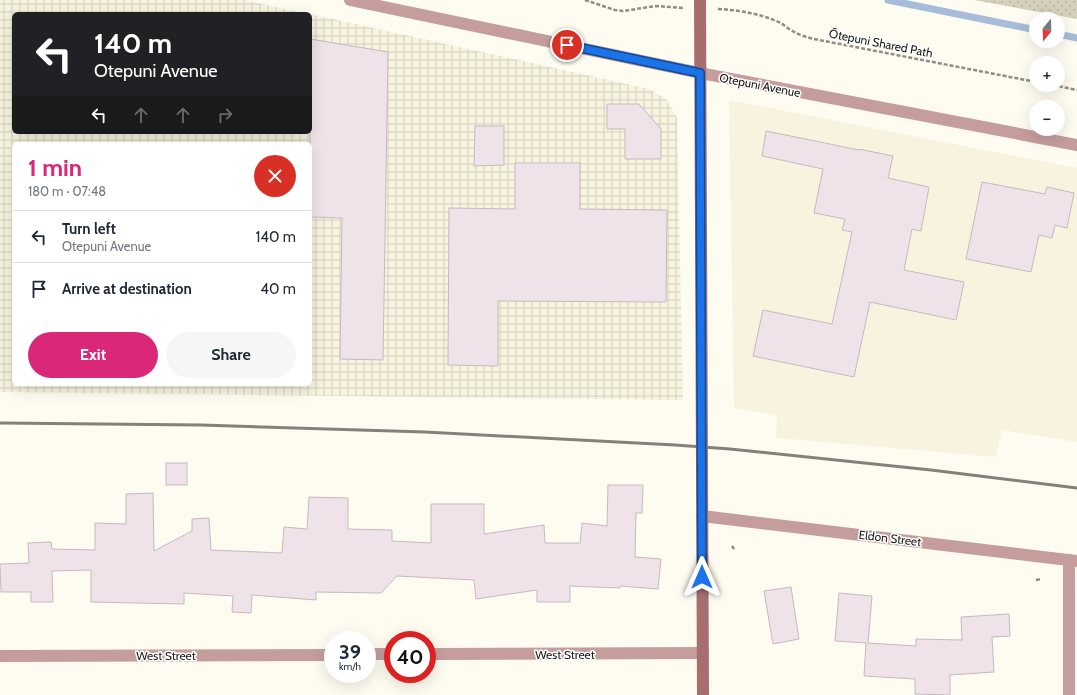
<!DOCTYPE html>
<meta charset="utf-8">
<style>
:root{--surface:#fff;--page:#f6f6f7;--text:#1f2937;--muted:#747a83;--line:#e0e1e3;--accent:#db2777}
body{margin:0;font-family:Cabin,sans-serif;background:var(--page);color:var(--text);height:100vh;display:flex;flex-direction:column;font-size:15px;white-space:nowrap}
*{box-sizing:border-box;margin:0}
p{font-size:13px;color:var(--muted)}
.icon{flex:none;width:22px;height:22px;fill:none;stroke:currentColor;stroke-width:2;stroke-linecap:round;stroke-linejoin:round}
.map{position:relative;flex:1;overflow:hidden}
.sheet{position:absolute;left:12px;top:142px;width:300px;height:244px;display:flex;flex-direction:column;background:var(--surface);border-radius:6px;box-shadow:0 4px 16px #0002}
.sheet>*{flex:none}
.top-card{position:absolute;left:12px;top:12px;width:300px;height:122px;border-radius:6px;box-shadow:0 4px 16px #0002;background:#202124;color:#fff;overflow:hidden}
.needle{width:26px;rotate:199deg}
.tools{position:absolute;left:1029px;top:12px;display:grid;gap:8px}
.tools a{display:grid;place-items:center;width:36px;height:36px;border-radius:50%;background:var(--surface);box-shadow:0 4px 16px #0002;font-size:20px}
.speed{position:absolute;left:324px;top:631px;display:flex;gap:8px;font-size:20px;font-weight:700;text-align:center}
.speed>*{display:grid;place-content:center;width:52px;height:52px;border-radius:50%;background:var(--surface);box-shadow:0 4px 16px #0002;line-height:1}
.speed small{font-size:10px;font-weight:400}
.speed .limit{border:6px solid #d22;background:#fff;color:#111}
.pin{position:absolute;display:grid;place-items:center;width:34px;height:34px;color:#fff;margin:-17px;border:2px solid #fff;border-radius:50%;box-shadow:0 1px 4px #0007}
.me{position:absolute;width:44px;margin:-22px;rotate:0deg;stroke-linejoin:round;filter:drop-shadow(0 0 3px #0008)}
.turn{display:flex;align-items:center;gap:14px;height:84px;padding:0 16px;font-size:18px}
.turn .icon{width:52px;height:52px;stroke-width:2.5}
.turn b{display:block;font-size:28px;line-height:34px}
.lanes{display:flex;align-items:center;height:38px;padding:0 16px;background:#0003;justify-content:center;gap:20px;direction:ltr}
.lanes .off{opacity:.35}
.round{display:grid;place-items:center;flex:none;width:42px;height:42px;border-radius:21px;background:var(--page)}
.headline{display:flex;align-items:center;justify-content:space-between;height:68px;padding:0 16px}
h1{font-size:24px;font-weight:700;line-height:30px;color:var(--accent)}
.primary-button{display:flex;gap:8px;margin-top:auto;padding:8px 16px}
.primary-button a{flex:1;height:46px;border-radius:24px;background:var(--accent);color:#fff;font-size:16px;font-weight:700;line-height:46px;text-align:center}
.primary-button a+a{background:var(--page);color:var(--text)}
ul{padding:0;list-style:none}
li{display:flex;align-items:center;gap:12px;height:52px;padding:0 16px;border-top:1px solid var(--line)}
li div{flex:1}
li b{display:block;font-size:15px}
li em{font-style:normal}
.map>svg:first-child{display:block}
.built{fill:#f7f3df}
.industrial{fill:url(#industrial-grid);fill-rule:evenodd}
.green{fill:url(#green-dots)}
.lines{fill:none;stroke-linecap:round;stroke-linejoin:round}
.stream{stroke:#a7bcd8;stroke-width:7}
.building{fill:#efe3e9;stroke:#c5b9bf}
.path{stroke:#8f8d85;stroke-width:2.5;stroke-dasharray:4 2;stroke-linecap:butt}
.street{stroke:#c59d9d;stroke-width:12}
.secondary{stroke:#a76e70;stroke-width:12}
.rail{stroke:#82817a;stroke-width:3}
.route-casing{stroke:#114b97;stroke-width:10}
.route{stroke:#1a73e8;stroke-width:7}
.labels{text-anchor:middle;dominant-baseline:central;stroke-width:3;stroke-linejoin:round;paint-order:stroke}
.street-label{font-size:12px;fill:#21201c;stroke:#fff}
</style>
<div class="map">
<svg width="1077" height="695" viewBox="0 0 1077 695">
<defs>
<pattern id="industrial-grid" width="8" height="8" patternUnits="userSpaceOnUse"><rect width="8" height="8" fill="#f7f3df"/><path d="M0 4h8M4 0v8" fill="none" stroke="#d3d0bf"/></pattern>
<pattern id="green-dots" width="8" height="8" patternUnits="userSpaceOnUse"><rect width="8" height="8" fill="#d4d0bb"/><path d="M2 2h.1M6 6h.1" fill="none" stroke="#b6b2a0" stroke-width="1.8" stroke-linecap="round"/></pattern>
</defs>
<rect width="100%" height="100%" fill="#fefcf0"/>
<polygon class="built" points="729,100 1077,168 1077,442 1002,430 996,457 776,438 777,415 734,408"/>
<path class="industrial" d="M 0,0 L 244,0 L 308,14 L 14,14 L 14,132 L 310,132 L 310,14 L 649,89 L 666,99 L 677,118 L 683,400 L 0,392 ZM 14,144 L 310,144 L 310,384 L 14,384 Z"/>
<polygon class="green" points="974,0 1077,0 1077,19"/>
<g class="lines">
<g class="stream">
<polyline points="888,0 1036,30"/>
<polyline points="1058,34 1077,38"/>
</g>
</g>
<g class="building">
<polygon points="310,39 388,52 383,360 340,359 342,218 310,217"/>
<polygon points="607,104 639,104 661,129 661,159 625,159 625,129 607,129"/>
<polygon points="475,126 504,126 504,165 474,166"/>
<polygon points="766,131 859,150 859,149 893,156 888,178 929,187 921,231 912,229 904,270 964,282 956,320 870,302 854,377 753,356 763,310 832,324 852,232 842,230 845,219 814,213 823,169 762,156"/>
<polygon points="515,163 580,163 580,209 667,210 666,302 498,301 498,366 448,365 449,208 515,209"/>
<polygon points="982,182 1045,194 1047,187 1074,193 1067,228 1055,225 1052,238 1039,235 1031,272 966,259"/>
<rect x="166" y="463" width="21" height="22"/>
<polygon points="608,485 643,485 642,513 636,513 635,557 661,559 658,589 620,586 620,588 570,586 570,602 537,602 537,590 476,599 474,580 397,576 381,593 316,592 316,600 252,595 251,613 232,612 233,596 184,593 184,604 91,602 91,570 52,571 53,602 31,602 31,592 1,592 0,564 29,563 28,543 51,542 52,549 95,550 95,523 126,524 126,494 153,493 154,551 192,531 192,519 209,518 211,550 282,553 284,527 307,529 309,497 348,498 348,529 392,530 392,541 431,543 431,504 484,504 484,534 544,525 545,543 580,543 582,523 607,526"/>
<polygon points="791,587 799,639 773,644 764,591"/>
<polygon points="839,593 872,596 868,643 916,646 916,639 962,640 961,617 1009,614 1010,636 992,637 994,672 950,675 950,695 915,694 915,679 864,676 866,643 835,641"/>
</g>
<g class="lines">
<g class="path">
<polyline points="585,0 615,10 623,11 656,6 683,8"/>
<path d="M 718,9 C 739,10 761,14 781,23 C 784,25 787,28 791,30 C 798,35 806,37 814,39 L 1036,82"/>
<polyline points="1053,85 1077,90"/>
<polyline points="732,546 734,549"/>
<polyline points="1036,580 1041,579"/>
</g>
<g class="street">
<polyline points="350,0 700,73 1077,145"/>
<polyline points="702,516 1077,561"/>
<polyline points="1069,560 1069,695"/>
<polyline points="367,654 393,654"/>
<polyline points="427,654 703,653"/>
<polyline points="0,656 333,655"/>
</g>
<polyline class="secondary" points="700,0 703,695"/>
<polyline class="rail" points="0,423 201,425 425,432 675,445 730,449 931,470 1077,488"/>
</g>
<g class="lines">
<defs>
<polyline id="route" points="567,45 700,73 702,577"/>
</defs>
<use href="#route" class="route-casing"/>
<use href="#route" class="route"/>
</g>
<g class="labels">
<g class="street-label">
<text transform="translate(881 43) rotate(11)">Ōtepuni Shared Path</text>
<text transform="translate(760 85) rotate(11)">Otepuni Avenue</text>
<text transform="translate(890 538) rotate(7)">Eldon Street</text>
<text x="565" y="654">West Street</text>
<text x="166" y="655">West Street</text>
</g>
</g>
</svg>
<div class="tools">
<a><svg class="needle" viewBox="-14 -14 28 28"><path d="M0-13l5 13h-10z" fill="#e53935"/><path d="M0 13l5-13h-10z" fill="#747a83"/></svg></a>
<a>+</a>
<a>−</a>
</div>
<div class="speed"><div>39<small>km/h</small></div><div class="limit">40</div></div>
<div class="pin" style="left:567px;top:45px;background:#d93025"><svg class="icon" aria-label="arrive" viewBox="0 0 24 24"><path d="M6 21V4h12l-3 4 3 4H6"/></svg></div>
<svg class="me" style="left:702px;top:577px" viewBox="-20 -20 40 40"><path d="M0-17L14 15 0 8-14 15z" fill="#1a73e8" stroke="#fff" stroke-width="4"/></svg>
<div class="top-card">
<div class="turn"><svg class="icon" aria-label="left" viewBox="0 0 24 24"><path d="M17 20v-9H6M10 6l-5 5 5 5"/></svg><div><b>140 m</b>Otepuni Avenue</div></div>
<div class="lanes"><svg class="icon" aria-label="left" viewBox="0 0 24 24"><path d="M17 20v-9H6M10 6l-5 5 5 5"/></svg><svg class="icon off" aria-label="ahead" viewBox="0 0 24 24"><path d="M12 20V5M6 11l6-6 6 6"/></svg><svg class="icon off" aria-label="ahead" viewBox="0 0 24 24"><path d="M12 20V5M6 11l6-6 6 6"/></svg><svg class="icon off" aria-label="right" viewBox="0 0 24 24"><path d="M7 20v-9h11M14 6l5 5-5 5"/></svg></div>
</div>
<section class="sheet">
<div class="headline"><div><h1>1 min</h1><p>180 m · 07:48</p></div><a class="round" style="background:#d93025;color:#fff"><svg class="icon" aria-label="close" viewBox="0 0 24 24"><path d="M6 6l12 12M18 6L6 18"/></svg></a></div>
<ul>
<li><svg class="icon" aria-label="left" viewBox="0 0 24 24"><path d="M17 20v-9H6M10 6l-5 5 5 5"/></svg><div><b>Turn left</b><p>Otepuni Avenue</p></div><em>140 m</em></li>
<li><svg class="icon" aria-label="arrive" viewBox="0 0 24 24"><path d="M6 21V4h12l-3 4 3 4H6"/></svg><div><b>Arrive at destination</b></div><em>40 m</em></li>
</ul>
<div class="primary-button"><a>Exit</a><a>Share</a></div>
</section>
</div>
